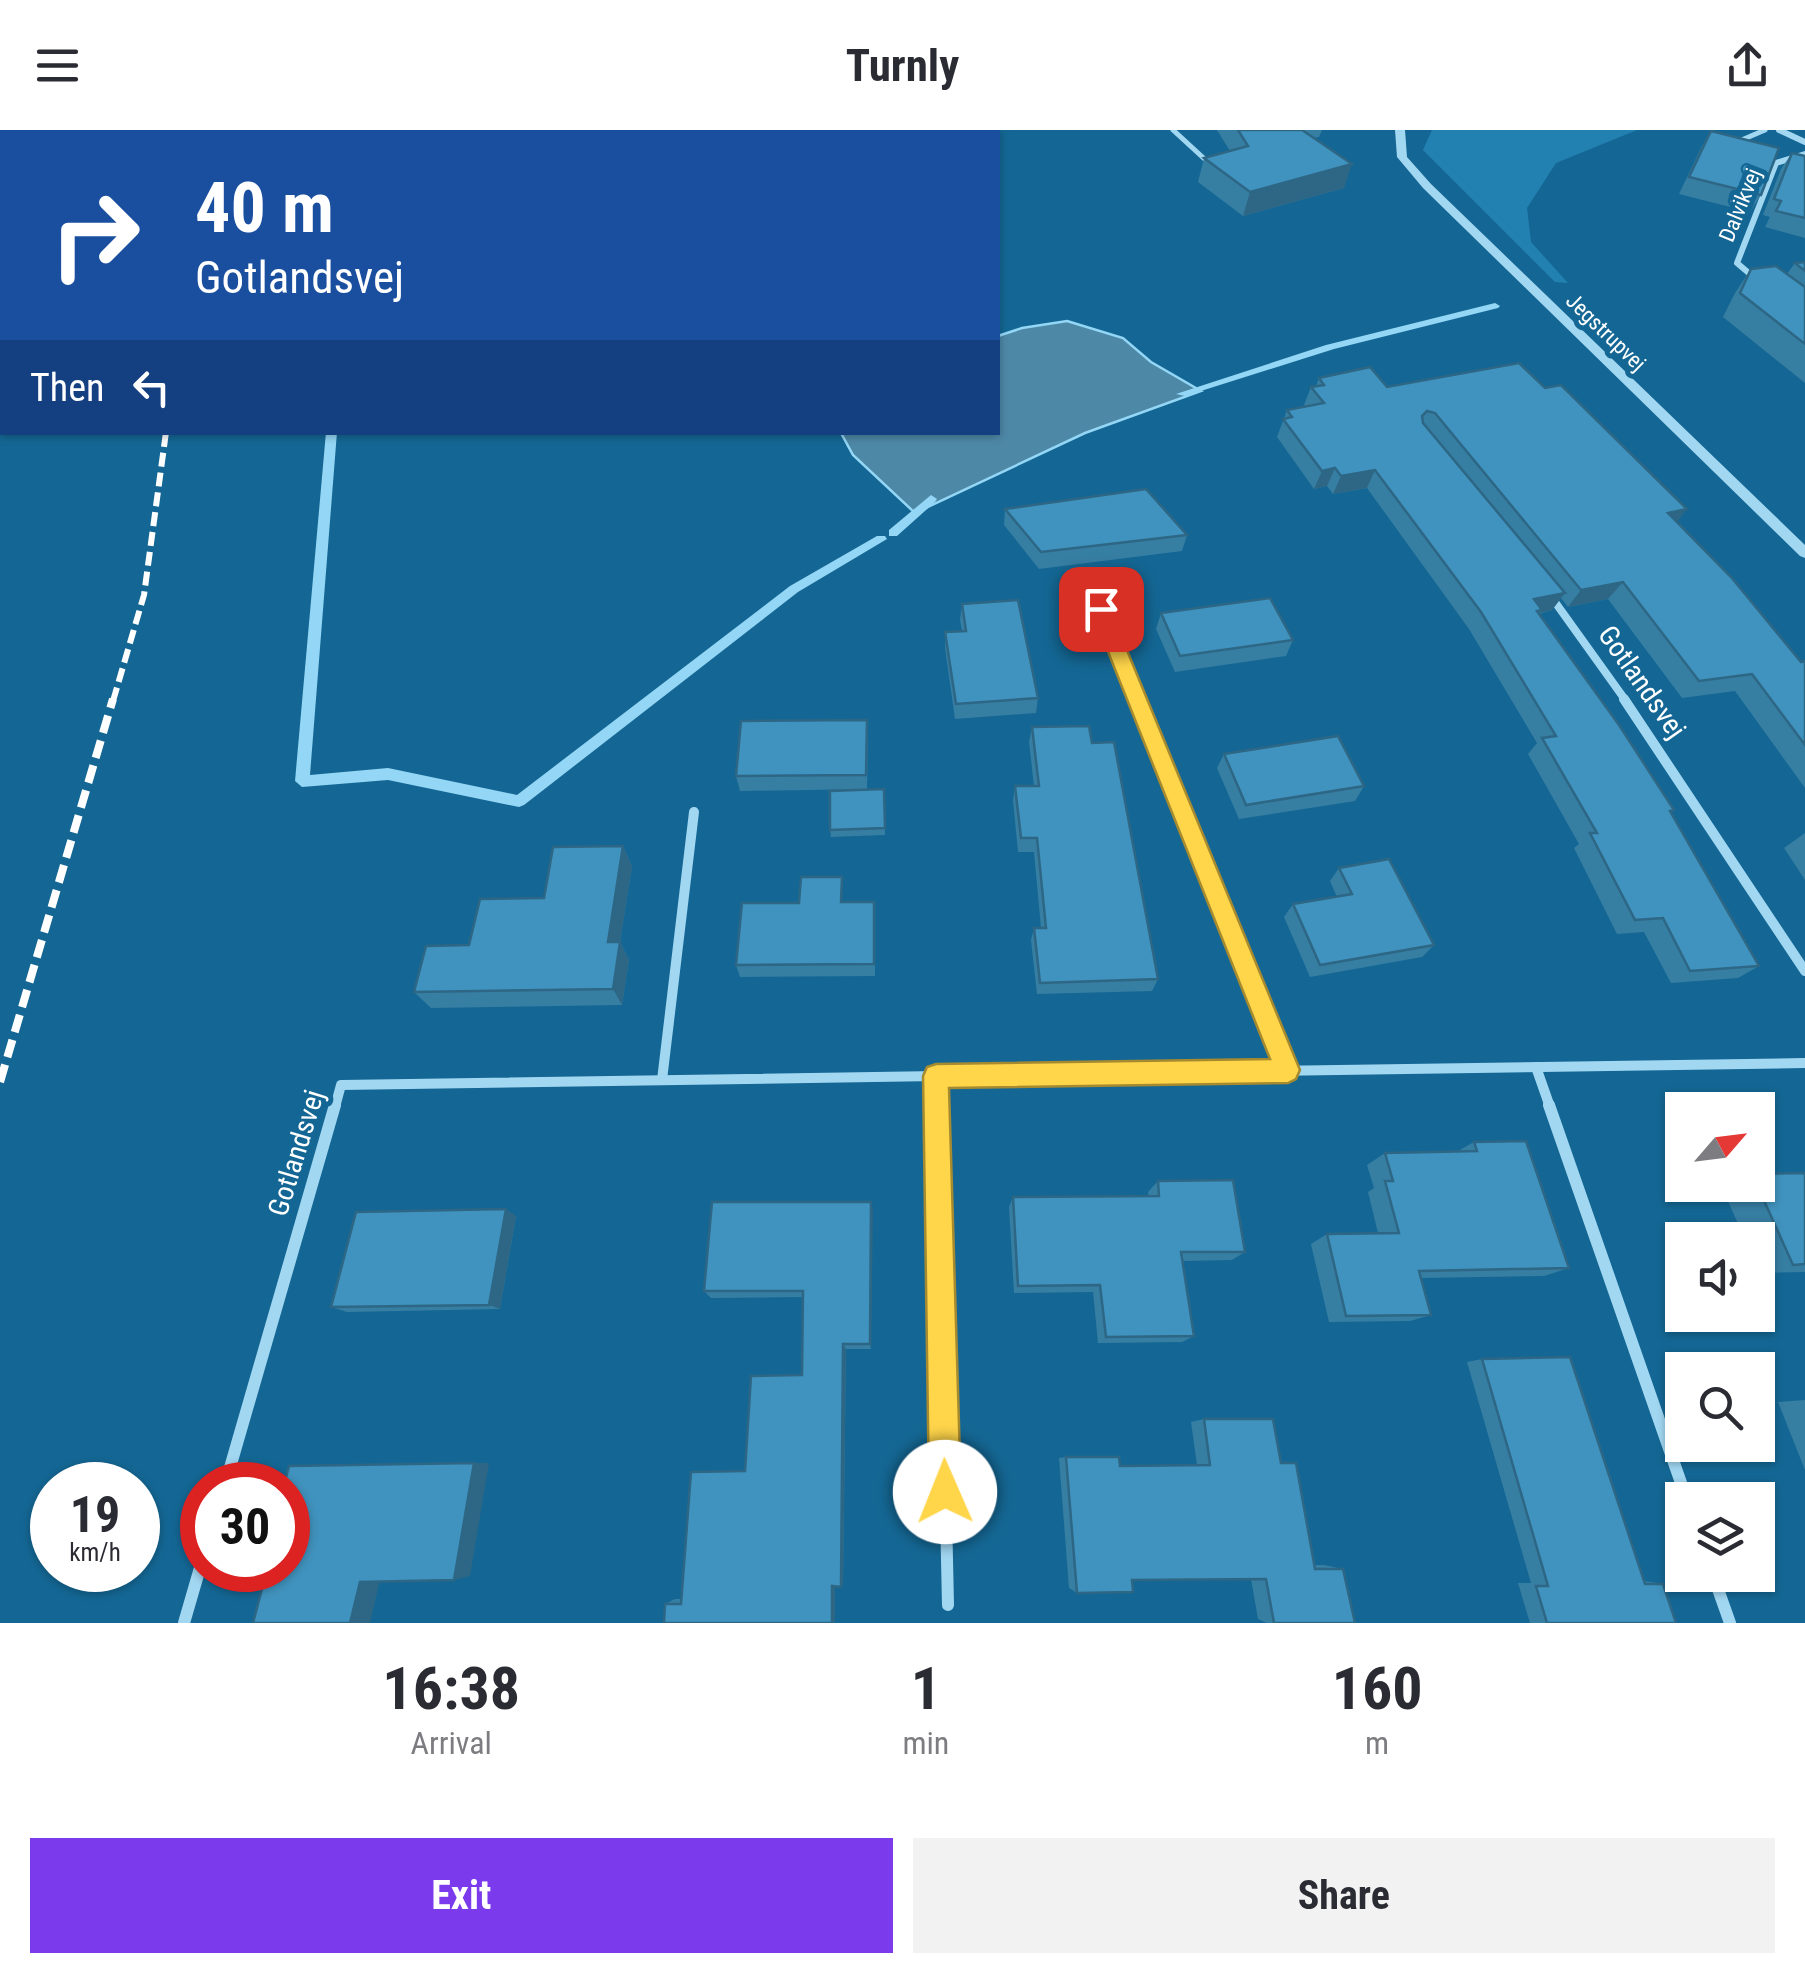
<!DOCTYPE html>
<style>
:root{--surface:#fff;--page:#f2f2f3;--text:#2b2b33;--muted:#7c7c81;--accent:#7c3aed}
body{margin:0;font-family:"Roboto Condensed",sans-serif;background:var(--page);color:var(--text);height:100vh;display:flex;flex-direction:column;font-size:38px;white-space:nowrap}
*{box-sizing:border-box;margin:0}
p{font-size:32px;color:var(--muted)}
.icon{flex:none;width:55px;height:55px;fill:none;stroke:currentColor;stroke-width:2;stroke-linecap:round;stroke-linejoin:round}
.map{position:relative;height:1493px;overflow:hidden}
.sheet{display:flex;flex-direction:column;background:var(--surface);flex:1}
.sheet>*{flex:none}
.guide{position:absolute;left:0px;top:0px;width:1000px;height:305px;box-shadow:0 2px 8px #0004;background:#1a4fa0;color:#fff;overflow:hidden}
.needle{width:65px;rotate:62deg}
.fabs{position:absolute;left:1665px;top:962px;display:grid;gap:20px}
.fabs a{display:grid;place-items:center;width:110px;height:110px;border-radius:0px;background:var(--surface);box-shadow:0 2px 8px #0004;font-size:50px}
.speed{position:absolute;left:30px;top:1332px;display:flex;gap:20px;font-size:50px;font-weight:700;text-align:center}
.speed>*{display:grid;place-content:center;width:130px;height:130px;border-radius:50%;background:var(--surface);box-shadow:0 2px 8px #0004;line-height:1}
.speed small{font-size:25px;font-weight:400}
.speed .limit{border:15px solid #d22;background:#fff;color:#111}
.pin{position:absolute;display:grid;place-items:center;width:85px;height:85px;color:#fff;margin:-42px;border-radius:20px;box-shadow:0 5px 15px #0006}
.me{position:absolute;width:110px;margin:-55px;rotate:359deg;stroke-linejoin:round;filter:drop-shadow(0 0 8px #0008)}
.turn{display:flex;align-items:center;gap:35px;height:210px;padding:0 30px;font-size:45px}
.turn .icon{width:130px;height:130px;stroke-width:2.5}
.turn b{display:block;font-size:70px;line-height:85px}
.then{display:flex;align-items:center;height:95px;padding:0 30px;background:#0003;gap:20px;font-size:38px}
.eta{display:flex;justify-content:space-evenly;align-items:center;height:170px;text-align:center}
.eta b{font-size:60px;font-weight:700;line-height:70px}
.primary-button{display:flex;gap:20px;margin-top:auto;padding:20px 30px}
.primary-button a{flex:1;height:115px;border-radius:0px;background:var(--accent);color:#fff;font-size:40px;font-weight:700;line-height:115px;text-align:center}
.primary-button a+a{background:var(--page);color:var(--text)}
header{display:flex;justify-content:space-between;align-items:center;height:130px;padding:0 30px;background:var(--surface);font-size:45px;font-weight:700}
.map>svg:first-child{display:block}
.green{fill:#2281b1}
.water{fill:#4e88a7;stroke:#94d6f5;stroke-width:2.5}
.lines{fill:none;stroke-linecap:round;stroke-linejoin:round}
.stream{fill:#94d6f5;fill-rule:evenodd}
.service{stroke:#a2d7f2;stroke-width:5}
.minor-far3{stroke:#a2d7f2;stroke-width:6}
.minor-far2{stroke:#a2d7f2;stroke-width:8}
.minor-far1{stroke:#a2d7f2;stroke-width:10}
.minor{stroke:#a2d7f2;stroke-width:12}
.tertiary{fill:#a2d7f2;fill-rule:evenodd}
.rail-far1{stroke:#fff;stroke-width:6;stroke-dasharray:14 6;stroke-linecap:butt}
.rail{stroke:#fff;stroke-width:8;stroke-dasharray:18 8;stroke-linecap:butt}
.wall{fill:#377ea3}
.shaded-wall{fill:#2d6785}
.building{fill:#4093be;stroke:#2d6785;stroke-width:2.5}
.route{fill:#ffd54a;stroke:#a68a30;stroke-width:2.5}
.labels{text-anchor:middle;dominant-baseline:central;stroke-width:10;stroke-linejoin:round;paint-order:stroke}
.far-street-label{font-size:22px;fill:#fff;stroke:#146794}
.street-label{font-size:28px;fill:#fff;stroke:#146794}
</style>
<header><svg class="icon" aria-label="menu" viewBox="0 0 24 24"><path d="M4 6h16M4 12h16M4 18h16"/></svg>Turnly<svg class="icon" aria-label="share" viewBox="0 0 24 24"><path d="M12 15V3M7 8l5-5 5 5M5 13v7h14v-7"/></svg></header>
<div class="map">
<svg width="1805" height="1493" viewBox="0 0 1805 1493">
<rect width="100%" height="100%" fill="#146794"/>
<polygon class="green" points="1432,0 1637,0 1556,33 1527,78 1531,112 1568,153 1555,152 1423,20"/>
<polygon class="water" points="1067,191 1123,208 1151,232 1201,261 1085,303 915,383 853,325 841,303 998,302 998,206 1022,198"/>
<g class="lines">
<g class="stream">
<rect x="307" y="0" width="8" height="2"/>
<polygon points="1495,173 1500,176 1498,178 1334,219 1185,266 1176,264 1326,215"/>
<polygon points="326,302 337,302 310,645 388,638 517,665 790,456 877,406 885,406 887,409 798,462 524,675 519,677 388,650 302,657 295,651"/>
<polygon points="931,365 937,369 935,372 897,406 889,406 889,400"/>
</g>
<g class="service">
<polyline points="1173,0 1210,34"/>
<polyline points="1737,12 1765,0"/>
</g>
<g class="minor-far3">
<polyline points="1779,0 1805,12"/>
<polyline points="1757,150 1737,133 1776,33 1805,24"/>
</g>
<g class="minor-far2">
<polyline points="1550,465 1626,571"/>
<polyline points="1063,485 1101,479 1138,571"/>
</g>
<g class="minor-far1">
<polyline points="1137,569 1287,940"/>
<polyline points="1624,569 1805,841"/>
<polyline points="1536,937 1550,977"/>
<polyline points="936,946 937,977"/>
<polyline points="662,950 694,682"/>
<polyline points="335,977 341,955 1805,933"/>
</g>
<g class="minor">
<polyline points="937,975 948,1475"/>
<polyline points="1549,975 1687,1370"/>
<polyline points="225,1355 335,975"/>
<polyline points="1713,1445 1730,1493"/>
<polyline points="184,1493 202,1431"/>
</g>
<polygon class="tertiary" points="1395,0 1405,0 1407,27 1431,54 1805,415 1805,428 1800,426 1423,58 1397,27"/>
<polyline class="rail-far1" points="113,571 144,465 166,302"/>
<polyline class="rail" points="0,952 113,569"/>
</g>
<g class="wall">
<polygon points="694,0 805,0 806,2 696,2"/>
<polygon points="1217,0 1322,0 1319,7 1314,8 1344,58 1243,86 1198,52 1204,28 1230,21"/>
<polygon points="1711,1 1761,65 1750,82 1679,64 1701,18"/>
<polygon points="1792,23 1805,26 1805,108 1765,97 1770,87 1763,85 1781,39"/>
<polygon points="1805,132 1805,253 1723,187 1735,163 1751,139 1787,144 1795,133"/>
<polygon points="1319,248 1387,257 1677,392 1801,532 1805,531 1805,658 1735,561 1682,568 1608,469 1568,477 1561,468 1552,480 1539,484 1674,680 1671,683 1759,836 1738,848 1671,853 1644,802 1617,804 1574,718 1579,714 1528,624 1537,613 1469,499 1367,358 1333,364 1327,356 1314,359 1277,307 1287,280 1305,276 1304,275 1311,257 1316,256"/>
<polygon points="1005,379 1187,405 1182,421 1039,439 1004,395"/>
<polygon points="962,474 1038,568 1036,583 955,589 945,518 945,502 962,501 960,490"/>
<polygon points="1161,483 1293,510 1286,526 1175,542 1156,499"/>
<polygon points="1032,597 1092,613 1158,849 1152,861 1037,864 1031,810 1034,798 1041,798 1034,722 1018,722 1013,670 1015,656 1034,656 1029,612"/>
<polygon points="868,605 867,659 740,661 736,646"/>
<polygon points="1224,624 1364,656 1355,671 1239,689 1217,638"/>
<polygon points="884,659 885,705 831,707 830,700"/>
<polygon points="1805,703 1805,750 1784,718"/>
<polygon points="623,716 632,736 620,812 629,830 622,875 431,878 414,862 469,815"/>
<polygon points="1339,738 1434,815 1422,827 1310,847 1284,787 1293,774 1337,767 1330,751"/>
<polygon points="842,747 842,772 875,785 875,846 740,847 736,835 799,773"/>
<polygon points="1474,1012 1569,1138 1544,1146 1421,1148 1431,1185 1410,1191 1329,1192 1311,1114 1327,1104 1378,1103 1368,1062 1374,1058 1367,1035 1385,1023 1458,1021"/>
<polygon points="1805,1043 1805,1142 1759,1143 1758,1139 1758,1110 1745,1110 1721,1055 1758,1055"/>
<polygon points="1158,1051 1245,1122 1232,1130 1183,1131 1194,1206 1182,1212 1098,1213 1093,1162 1014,1163 1009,1077 1013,1067 1149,1066 1148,1062"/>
<polygon points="871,1072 871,1219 846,1219 843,1452 835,1456 835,1493 664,1493 665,1474 675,1469 681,1469 745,1341 802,1245 803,1167 711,1168 704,1161"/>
<polygon points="516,1086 500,1179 347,1182 331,1177"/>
<polygon points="1482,1229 1644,1451 1663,1454 1676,1493 1530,1493 1518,1453 1531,1453 1467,1232"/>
<polygon points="1805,1270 1805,1340 1778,1272"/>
<polygon points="1204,1289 1281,1333 1314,1435 1324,1435 1343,1439 1355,1493 1267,1493 1258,1489 1251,1449 1132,1450 1077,1463 1069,1458 1059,1328 1066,1327 1120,1336 1197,1335 1191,1292"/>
</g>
<g class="shaded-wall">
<polygon points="751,0 805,0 806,2 740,2"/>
<polygon points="1352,34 1344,58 1243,86 1250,62"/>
<polygon points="1335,338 1327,356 1314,359 1322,341"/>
<polygon points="1375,340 1367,358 1333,364 1341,346"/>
<polygon points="1687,379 1673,397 1668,383"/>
<polygon points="1623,452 1608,469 1568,477 1581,460"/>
<polygon points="1565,463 1552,480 1540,483 1542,480 1534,469"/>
<polygon points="623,716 632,736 620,812 629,830 622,875 613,859 608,812"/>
<polygon points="871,1072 873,1081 871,1219 870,1214"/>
<polygon points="506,1079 516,1086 500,1179 489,1175"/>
<polygon points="843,1214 846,1219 843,1452 841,1457"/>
<polygon points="474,1333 489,1333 470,1446 454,1450"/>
<polygon points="380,1449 370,1493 350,1493 360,1452"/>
<polygon points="835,1452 835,1493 832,1493 832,1456"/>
</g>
<g class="building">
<polygon points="442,0 547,0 548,2 444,2"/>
<polygon points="710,0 751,0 740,2 712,2"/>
<polygon points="844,0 908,0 911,2 833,2"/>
<polygon points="1238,0 1302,0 1352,34 1250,62 1204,28 1248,16"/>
<polygon points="1711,1 1779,18 1761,65 1689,47"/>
<polygon points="1792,23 1805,26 1805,88 1776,81 1781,71 1774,69"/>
<polygon points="1805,132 1805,141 1795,133"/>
<polygon points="1776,136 1805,157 1805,214 1740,163 1751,139"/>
<polygon points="1519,233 1545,258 1561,255 1687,379 1668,383 1731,447 1801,532 1805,531 1805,615 1752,544 1699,551 1623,452 1581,460 1435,283 1427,281 1422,286 1423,293 1565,463 1534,469 1542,480 1537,481 1619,595 1674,680 1670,681 1759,836 1690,841 1663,788 1635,790 1590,703 1597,703 1542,608 1556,606 1481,482 1375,340 1341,346 1335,338 1322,341 1283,289 1292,287 1287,280 1324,273 1311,257 1324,255 1319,248 1370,237 1387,257"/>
<polygon points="1146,359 1187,405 1041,422 1005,379"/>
<polygon points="1270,468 1293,510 1180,526 1161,483"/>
<polygon points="1018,470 1038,568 956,574 945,502 966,501 962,474"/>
<polygon points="867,590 866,645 736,646 741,591"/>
<polygon points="1089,596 1092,613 1114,612 1158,849 1040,853 1034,798 1046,798 1037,708 1021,708 1015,656 1039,656 1032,597"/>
<polygon points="1338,606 1364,656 1246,675 1224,624"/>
<polygon points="884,659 885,698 830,700 830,661"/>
<polygon points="623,716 608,812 620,812 613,859 414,862 426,816 469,815 480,769 544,768 553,717"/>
<polygon points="1389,729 1434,815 1320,835 1293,774 1352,764 1339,738"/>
<polygon points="801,747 842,747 841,772 874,772 874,834 736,835 742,773 799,773"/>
<polygon points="1526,1011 1569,1138 1419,1141 1431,1185 1346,1186 1327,1104 1399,1103 1385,1051 1393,1051 1385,1023 1477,1021 1474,1012"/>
<polygon points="1805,1043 1805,1134 1793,1135 1757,1055 1758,1044"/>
<polygon points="1233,1050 1245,1122 1181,1122 1194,1206 1106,1207 1100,1155 1018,1156 1013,1067 1159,1066 1158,1051"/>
<polygon points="712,1072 871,1072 870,1214 843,1214 841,1457 832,1456 832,1493 664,1493 665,1474 681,1474 691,1342 745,1341 751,1246 802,1245 803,1161 704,1161"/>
<polygon points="506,1079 489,1175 331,1177 356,1082"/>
<polygon points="1570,1227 1645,1454 1663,1454 1676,1493 1547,1493 1536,1456 1548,1456 1482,1229"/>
<polygon points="1204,1289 1273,1289 1281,1333 1296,1333 1315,1439 1343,1439 1355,1493 1274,1493 1266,1449 1132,1450 1133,1462 1077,1463 1066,1327 1119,1327 1120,1336 1210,1335"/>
<polygon points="474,1333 454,1450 360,1452 350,1493 253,1493 263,1455 258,1455 262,1440 288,1440 288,1355 284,1355 289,1336"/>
</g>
<polygon class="route" points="1101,472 1110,479 1300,940 1296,949 1288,953 949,958 961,1362 956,1373 945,1377 934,1373 929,1362 923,946 927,937 936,934 1270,929 1091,479"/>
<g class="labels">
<g class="far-street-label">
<text transform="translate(1740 75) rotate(-68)">Dalvikvej</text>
<text transform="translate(1606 202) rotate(44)">Jegstrupvej</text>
</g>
<g class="street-label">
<text transform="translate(1642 552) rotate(55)">Gotlandsvej</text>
<text transform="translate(296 1023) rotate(-73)">Gotlandsvej</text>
</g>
</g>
</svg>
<div class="fabs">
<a><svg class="needle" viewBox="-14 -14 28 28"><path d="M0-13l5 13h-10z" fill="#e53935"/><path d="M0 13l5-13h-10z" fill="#7c7c81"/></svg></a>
<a><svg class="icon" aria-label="sound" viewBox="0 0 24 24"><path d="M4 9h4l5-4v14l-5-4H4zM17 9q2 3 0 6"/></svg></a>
<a><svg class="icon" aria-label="search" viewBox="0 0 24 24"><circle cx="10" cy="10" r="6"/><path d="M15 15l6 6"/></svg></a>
<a><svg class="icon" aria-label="layers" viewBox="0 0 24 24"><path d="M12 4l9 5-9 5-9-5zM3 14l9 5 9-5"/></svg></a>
</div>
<div class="speed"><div>19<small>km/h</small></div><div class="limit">30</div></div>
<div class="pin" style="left:1101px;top:479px;background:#d93025"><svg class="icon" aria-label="arrive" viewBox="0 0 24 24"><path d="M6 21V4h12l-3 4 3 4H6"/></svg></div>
<svg class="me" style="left:945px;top:1362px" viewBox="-20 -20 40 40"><circle r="19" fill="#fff"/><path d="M0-13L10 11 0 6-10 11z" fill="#ffd54a"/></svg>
<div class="guide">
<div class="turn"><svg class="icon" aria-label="right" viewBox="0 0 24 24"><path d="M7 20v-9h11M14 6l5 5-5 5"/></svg><div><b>40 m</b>Gotlandsvej</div></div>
<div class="then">Then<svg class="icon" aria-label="left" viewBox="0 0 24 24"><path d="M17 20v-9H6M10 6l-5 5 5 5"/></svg></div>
</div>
</div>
<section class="sheet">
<div class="eta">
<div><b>16:38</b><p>Arrival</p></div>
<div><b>1</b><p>min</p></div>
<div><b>160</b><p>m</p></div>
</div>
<div class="primary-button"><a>Exit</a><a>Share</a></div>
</section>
